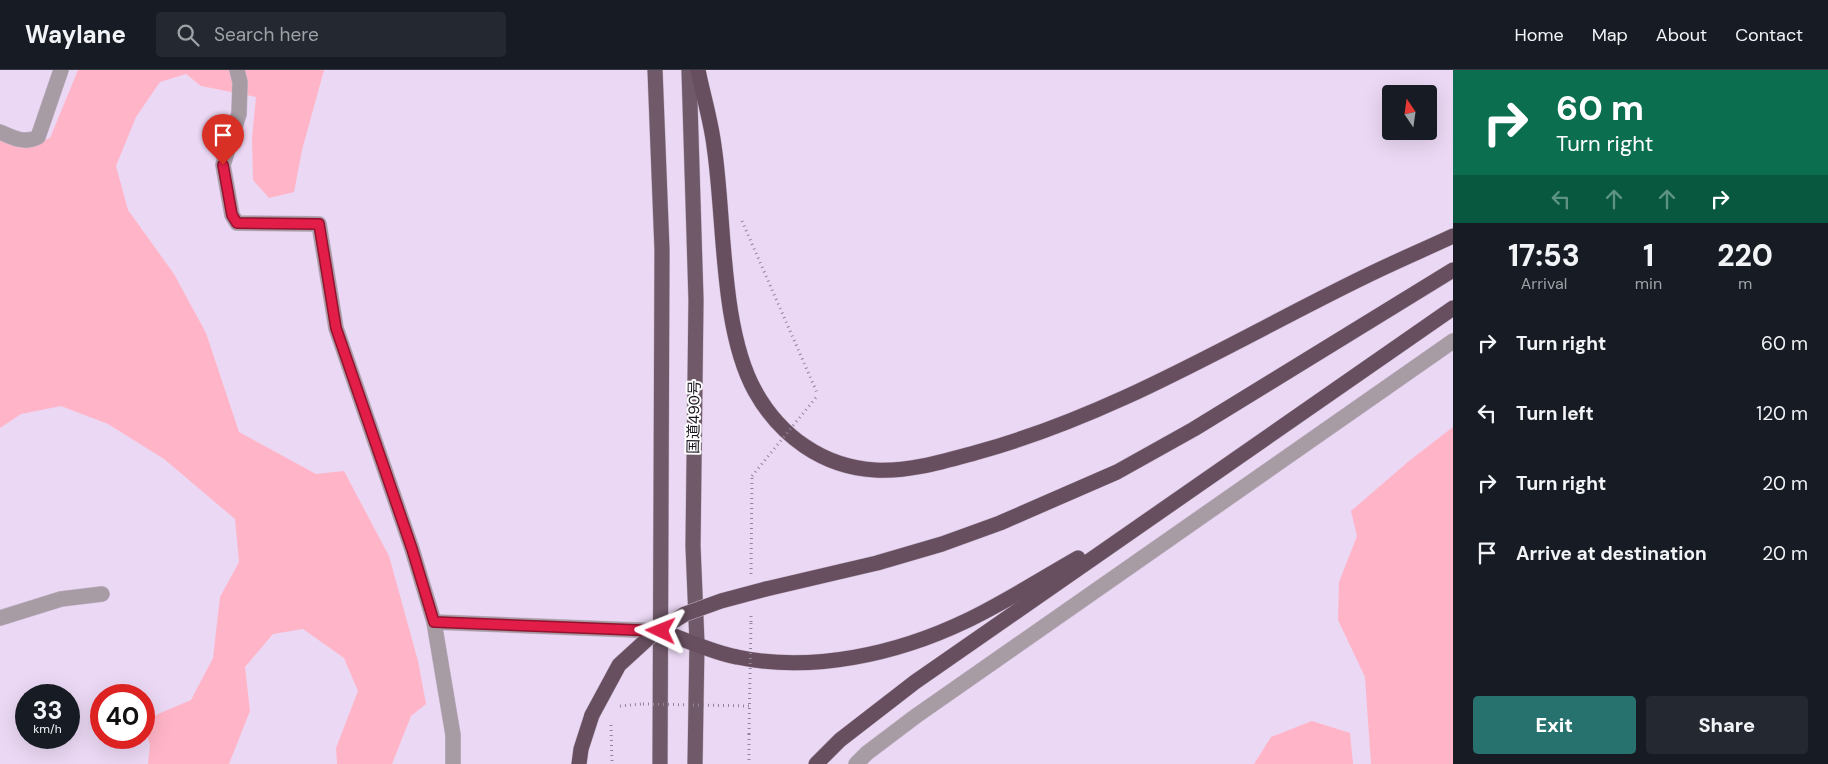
<!DOCTYPE html>
<meta charset="utf-8">
<style>
:root{--surface:#171b24;--page:#242831;--text:#f1f3f6;--muted:#9ea1a6;--line:#363941;--accent:#27716e}
body{margin:0;font-family:"DM Sans","Noto Sans JP",sans-serif;background:var(--page);color:var(--text);height:100vh;display:flex;flex-direction:column;font-size:19px;white-space:nowrap}
*{box-sizing:border-box;margin:0}
p{font-size:16px;color:var(--muted)}
.icon{flex:none;width:28px;height:28px;fill:none;stroke:currentColor;stroke-width:2;stroke-linecap:round;stroke-linejoin:round}
.map{position:relative;flex:1;overflow:hidden}
.sheet{display:flex;flex-direction:column;background:var(--surface);width:375px}
.sheet>*{flex:none}
.hud{background:#0b6e4f;color:#fff;overflow:hidden}
.needle{width:32px;rotate:347deg}
.fabs{position:absolute;left:1382px;top:15px;display:grid;gap:10px}
.fabs a{display:grid;place-items:center;width:55px;height:55px;border-radius:5px;background:var(--surface);box-shadow:0 5px 20px #0002;font-size:25px}
.speed{position:absolute;left:15px;top:614px;display:flex;gap:10px;font-size:25px;font-weight:700;text-align:center}
.speed>*{display:grid;place-content:center;width:65px;height:65px;border-radius:50%;background:var(--surface);box-shadow:0 5px 20px #0002;line-height:1}
.speed small{font-size:12px;font-weight:400}
.speed .limit{border:8px solid #d22;background:#fff;color:#111}
.pin{position:absolute;display:grid;place-items:center;width:42px;height:42px;color:#fff;margin:-51px -21px;border-radius:50% 50% 50% 0;rotate:-45deg;box-shadow:0 0 5px #0007}
.pin .icon{rotate:45deg}
.me{position:absolute;width:55px;margin:-28px;rotate:272deg;stroke-linejoin:round;filter:drop-shadow(0 0 4px #0008)}
.turn{display:flex;align-items:center;gap:18px;height:105px;padding:0 20px;font-size:22px}
.turn .icon{width:65px;height:65px;stroke-width:2.5}
.turn b{display:block;font-size:35px;line-height:42px}
.lanes{display:flex;align-items:center;height:48px;padding:0 20px;background:#0003;justify-content:center;gap:25px;direction:ltr}
.lanes .off{opacity:.35}
.eta{display:flex;justify-content:space-evenly;align-items:center;height:85px;text-align:center}
.eta b{font-size:30px;font-weight:800;line-height:35px}
.button{display:flex;gap:10px;margin-top:auto;padding:10px 20px}
.button a{flex:1;height:58px;border-radius:5px;background:var(--accent);color:#fff;font-size:20px;font-weight:800;line-height:58px;text-align:center}
.button a+a{background:var(--page);color:var(--text)}
ul{padding:0;list-style:none}
li{display:flex;align-items:center;gap:15px;height:70px;padding:0 20px}
li div{flex:1}
li b{display:block;font-size:19px}
li em{font-style:normal}
header{display:flex;align-items:center;gap:30px;box-sizing:border-box;height:70px;padding:0 25px;background:var(--surface);border-bottom:1px solid var(--line)}
header strong{font-size:24px}
nav{display:flex;gap:28px;margin-inline-start:auto;font-size:18px}
.search{width:350px;height:45px;background:var(--page);display:flex;align-items:center;gap:12px;box-sizing:border-box;padding:0 18px;border-radius:5px;color:var(--muted);font-size:19px}
main{display:flex;flex:1;min-height:0}
.map>svg:first-child{display:block}
.green{fill:#ffb5c7}
.lines{fill:none;stroke-linecap:round;stroke-linejoin:round}
.minor-casing{stroke:#c5b5cd;stroke-width:16}
.tertiary-casing{stroke:#c5b5cd;stroke-width:16}
.trunk-casing{stroke:#c5b5cd;stroke-width:16}
.motorway-casing{stroke:#c5b5cd;stroke-width:16}
.path{stroke:#938599;stroke-width:3;stroke-dasharray:1 4;stroke-linecap:butt}
.minor{stroke:#a89ca4;stroke-width:15}
.tertiary{stroke:#a89ca4;stroke-width:15}
.trunk{stroke:#705969;stroke-width:15}
.motorway{stroke:#684f60;stroke-width:15}
.motorway-bridge-casing{stroke:#c5b5cd;stroke-width:16;stroke-linecap:butt}
.path-bridge{stroke:#938599;stroke-width:3;stroke-dasharray:1 4;stroke-linecap:butt}
.motorway-bridge{stroke:#684f60;stroke-width:15}
.route-casing{stroke:#92132f;stroke-width:12}
.route{stroke:#e11d48;stroke-width:9}
.labels{text-anchor:middle;dominant-baseline:central;stroke-width:4;stroke-linejoin:round;paint-order:stroke}
.street-label{font-size:15px;fill:#1a131d;stroke:#fff}
</style>
<header>
<strong>Waylane</strong>
<div class="search"><svg class="icon" aria-label="search" viewBox="0 0 24 24"><circle cx="10" cy="10" r="6"/><path d="M15 15l6 6"/></svg>Search here</div>
<nav><a>Home</a><a>Map</a><a>About</a><a>Contact</a></nav>
</header>
<main>
<div class="map">
<svg width="1453" height="694" viewBox="0 0 1453 694">
<rect width="100%" height="100%" fill="#ebd8f4"/>
<g class="green">
<polygon points="78,0 324,0 302,80 294,122 269,128 253,110 252,68 256,27 201,16 186,4 160,12 136,47 116,96 128,140 174,204 206,263 239,362 316,404 344,401 389,486 418,591 426,634 411,646 392,694 337,694 336,678 358,621 344,588 303,559 273,564 245,597 250,641 229,694 148,694 150,675 144,657 144,650 191,630 213,588 220,527 239,492 235,449 164,389 108,354 61,336 21,344 0,358 0,70 25,78 50,68"/>
<polygon points="1453,357 1453,694 1371,694 1365,607 1338,550 1339,512 1357,466 1351,441 1409,391"/>
<polygon points="1312,651 1350,663 1353,694 1254,694 1271,667"/>
</g>
<g class="lines">
<defs>
<g id="minor">
<polyline points="237,0 240,12 239,44 223,95 232,145 237,153 319,154 336,258 412,479 434,552"/>
<path d="M 0,62 C 13,68 25,74 38,67 L 61,0"/>
<polyline points="0,548 61,529 102,524"/>
<polyline points="856,694 867,683 916,646 1453,271"/>
</g>
<polyline id="tertiary" points="453,694 453,665 434,552 661,561"/>
<g id="trunk">
<polyline points="655,0 662,180 660,694"/>
<polyline points="689,0 696,230 693,476 697,573 695,694"/>
</g>
<g id="motorway">
<path d="M 698,0 C 703,25 711,51 714,76 C 725,148 720,258 755,321 C 780,366 823,397 875,400 C 910,402 945,391 978,382 C 1116,344 1235,270 1362,208 C 1392,193 1423,180 1453,166"/>
<polyline points="766,519 877,493 942,474 1000,453 1117,402 1194,359 1453,200"/>
<path d="M 661,561 C 684,569 714,583 737,587 C 812,603 897,584 966,551 C 1004,533 1041,509 1078,488"/>
<polyline points="579,694 581,679 592,645"/>
<polyline points="816,694 840,670 915,612 1453,238"/>
</g>
</defs>
<use href="#minor" class="minor-casing"/>
<use href="#tertiary" class="tertiary-casing"/>
<use href="#trunk" class="trunk-casing"/>
<use href="#motorway" class="motorway-casing"/>
<g class="path">
<polyline points="742,151 818,325"/>
<polyline points="751,504 752,406"/>
<polyline points="751,552 751,543"/>
<polyline points="620,636 641,634"/>
<polyline points="611,655 612,694"/>
<polyline points="749,664 749,694"/>
</g>
<use href="#minor" class="minor"/>
<use href="#tertiary" class="tertiary"/>
<use href="#trunk" class="trunk"/>
<use href="#motorway" class="motorway"/>
<defs>
<polyline id="motorway-bridge" points="592,645 619,595 654,563 685,544 721,531 766,519"/>
</defs>
<use href="#motorway-bridge" class="motorway-bridge-casing"/>
<g class="path-bridge">
<polyline points="752,406 818,325"/>
<polyline points="643,634 749,636"/>
<polyline points="749,664 751,552"/>
</g>
<use href="#motorway-bridge" class="motorway-bridge"/>
</g>
<g class="lines">
<defs>
<polyline id="route" points="223,95 232,145 237,153 319,154 336,258 412,479 434,552 661,561"/>
</defs>
<use href="#route" class="route-casing"/>
<use href="#route" class="route"/>
</g>
<g class="labels">
<g class="street-label">
<text transform="translate(694 347) rotate(-89)">国道490号</text>
</g>
</g>
</svg>
<div class="fabs">
<a><svg class="needle" viewBox="-14 -14 28 28"><path d="M0-13l5 13h-10z" fill="#e53935"/><path d="M0 13l5-13h-10z" fill="#9ea1a6"/></svg></a>
</div>
<div class="speed"><div>33<small>km/h</small></div><div class="limit">40</div></div>
<div class="pin" style="left:223px;top:95px;background:#d93025"><svg class="icon" aria-label="arrive" viewBox="0 0 24 24"><path d="M6 21V4h12l-3 4 3 4H6"/></svg></div>
<svg class="me" style="left:661px;top:561px" viewBox="-20 -20 40 40"><path d="M0-17L14 15 0 8-14 15z" fill="#e11d48" stroke="#fff" stroke-width="4"/></svg>
</div>
<section class="sheet">
<div class="hud">
<div class="turn"><svg class="icon" aria-label="right" viewBox="0 0 24 24"><path d="M7 20v-9h11M14 6l5 5-5 5"/></svg><div><b>60 m</b>Turn right</div></div>
<div class="lanes"><svg class="icon off" aria-label="left" viewBox="0 0 24 24"><path d="M17 20v-9H6M10 6l-5 5 5 5"/></svg><svg class="icon off" aria-label="ahead" viewBox="0 0 24 24"><path d="M12 20V5M6 11l6-6 6 6"/></svg><svg class="icon off" aria-label="ahead" viewBox="0 0 24 24"><path d="M12 20V5M6 11l6-6 6 6"/></svg><svg class="icon" aria-label="right" viewBox="0 0 24 24"><path d="M7 20v-9h11M14 6l5 5-5 5"/></svg></div>
</div>
<div class="eta">
<div><b>17:53</b><p>Arrival</p></div>
<div><b>1</b><p>min</p></div>
<div><b>220</b><p>m</p></div>
</div>
<ul>
<li><svg class="icon" aria-label="right" viewBox="0 0 24 24"><path d="M7 20v-9h11M14 6l5 5-5 5"/></svg><div><b>Turn right</b></div><em>60 m</em></li>
<li><svg class="icon" aria-label="left" viewBox="0 0 24 24"><path d="M17 20v-9H6M10 6l-5 5 5 5"/></svg><div><b>Turn left</b></div><em>120 m</em></li>
<li><svg class="icon" aria-label="right" viewBox="0 0 24 24"><path d="M7 20v-9h11M14 6l5 5-5 5"/></svg><div><b>Turn right</b></div><em>20 m</em></li>
<li><svg class="icon" aria-label="arrive" viewBox="0 0 24 24"><path d="M6 21V4h12l-3 4 3 4H6"/></svg><div><b>Arrive at destination</b></div><em>20 m</em></li>
</ul>
<div class="button"><a>Exit</a><a>Share</a></div>
</section>
</main>
